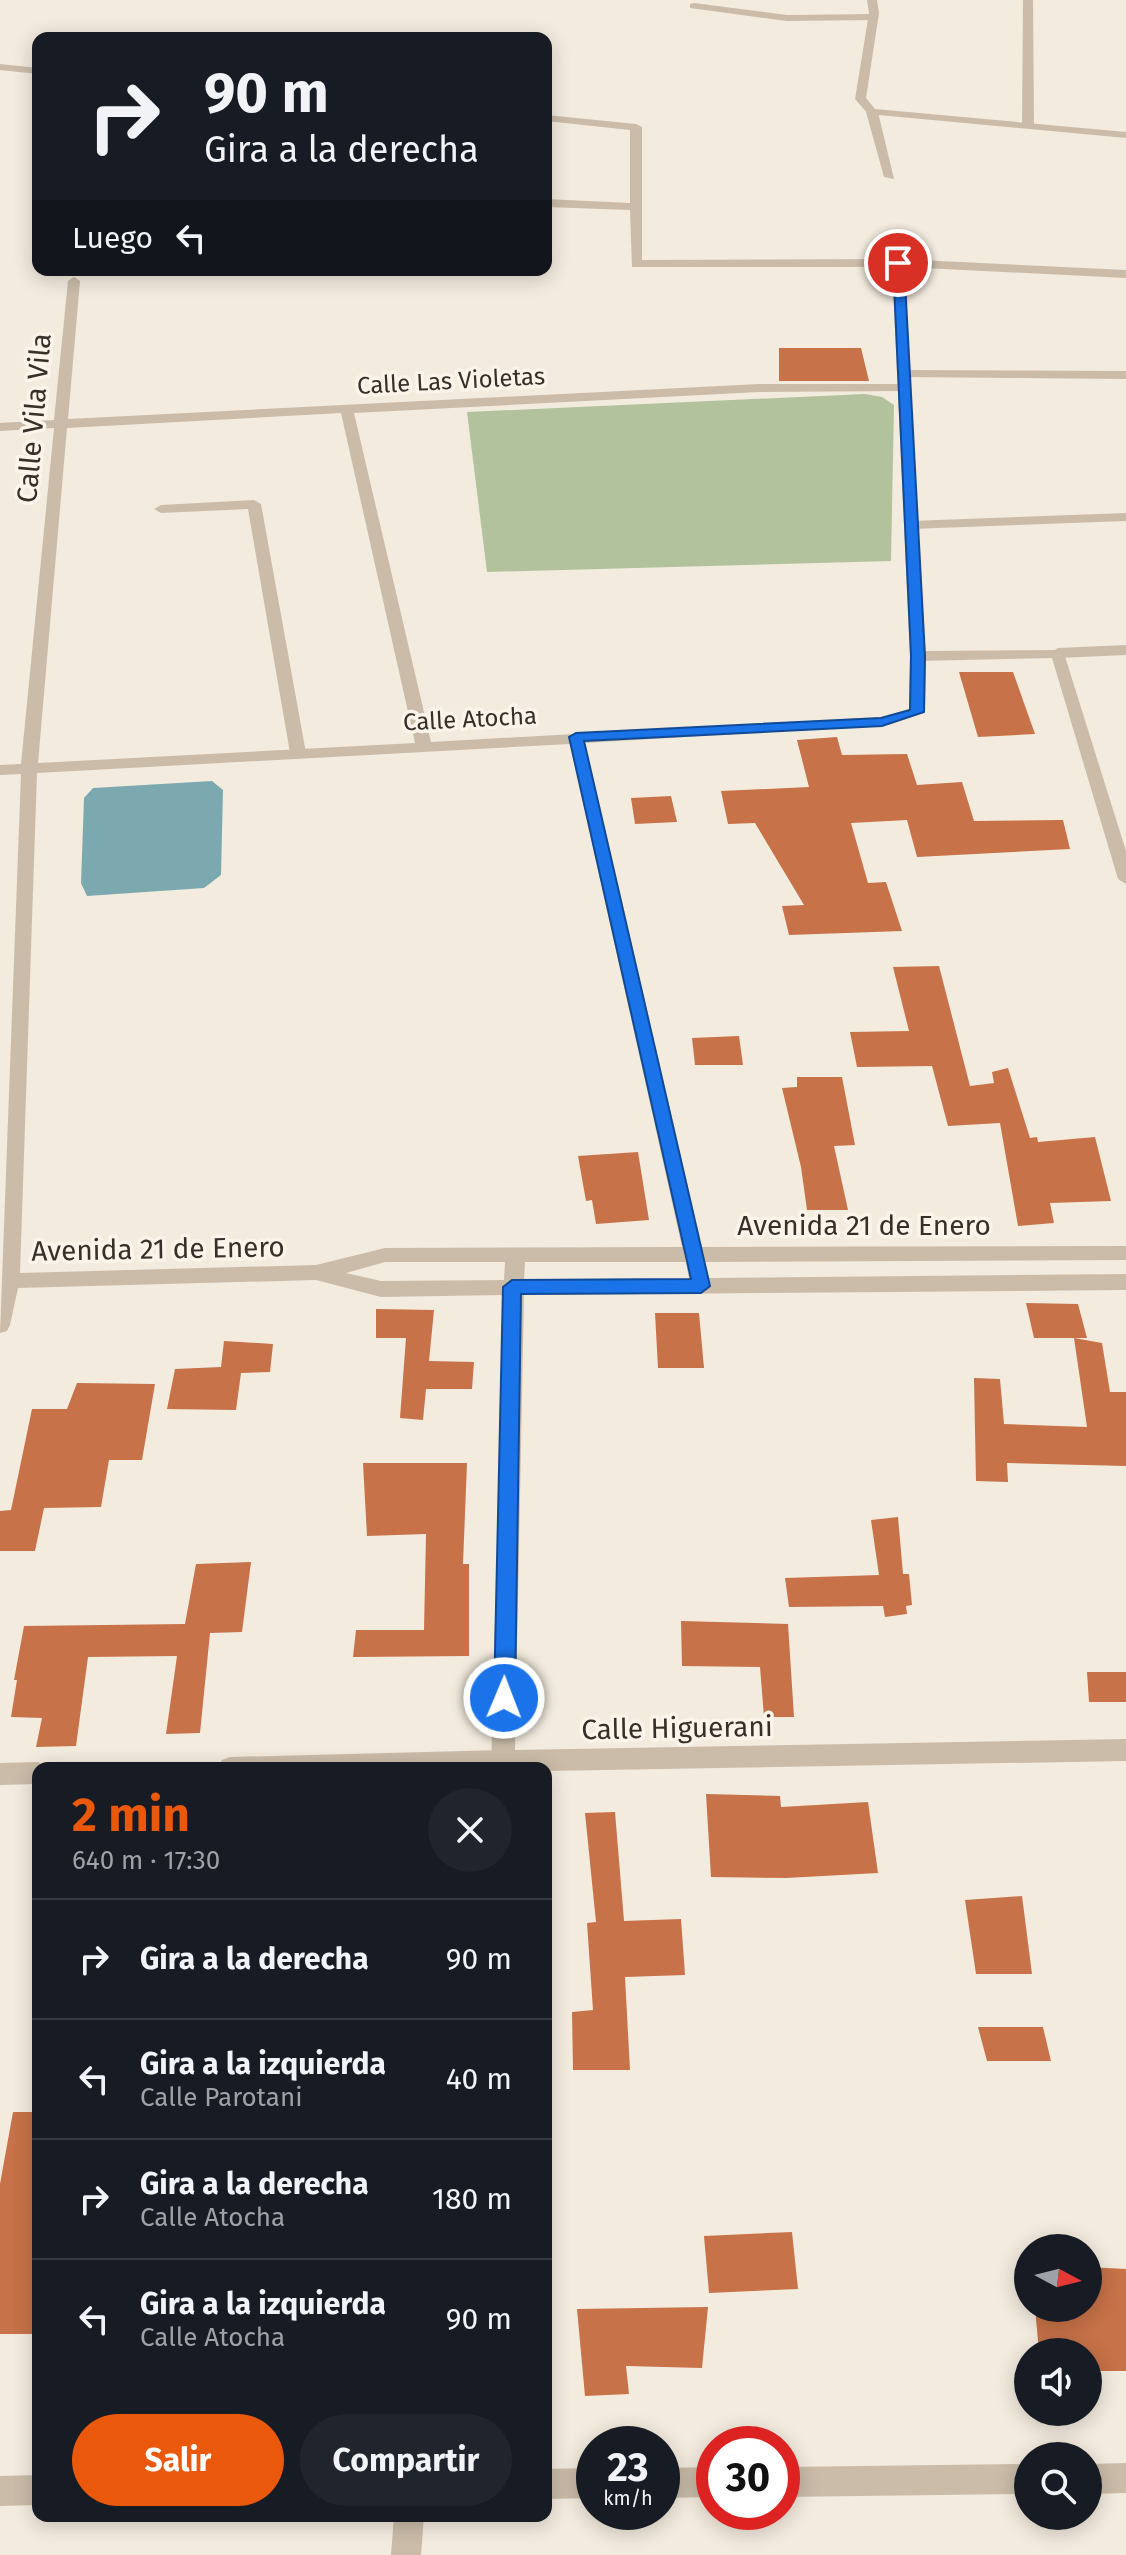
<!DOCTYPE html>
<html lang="es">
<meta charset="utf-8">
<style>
:root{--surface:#171b24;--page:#20242c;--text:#f1f3f6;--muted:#9ea1a6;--line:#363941;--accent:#ea580c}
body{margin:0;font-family:"Fira Sans",sans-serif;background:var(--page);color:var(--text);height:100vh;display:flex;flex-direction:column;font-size:30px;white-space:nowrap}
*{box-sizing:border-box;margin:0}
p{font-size:26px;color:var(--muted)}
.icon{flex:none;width:44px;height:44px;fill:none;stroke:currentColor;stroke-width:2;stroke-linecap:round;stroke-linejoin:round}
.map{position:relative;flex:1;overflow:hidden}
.sheet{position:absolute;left:32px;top:1762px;width:520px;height:760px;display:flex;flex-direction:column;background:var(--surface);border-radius:16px;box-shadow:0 4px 20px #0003}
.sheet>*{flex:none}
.banner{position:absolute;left:32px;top:32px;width:520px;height:244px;border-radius:16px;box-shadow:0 4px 20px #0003;background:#171b24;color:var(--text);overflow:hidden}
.needle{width:52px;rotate:97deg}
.buttons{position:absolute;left:1014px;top:2234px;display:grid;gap:16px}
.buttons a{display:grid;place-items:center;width:88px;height:88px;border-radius:50%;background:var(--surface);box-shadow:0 4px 20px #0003;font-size:40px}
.speed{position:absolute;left:576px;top:2426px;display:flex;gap:16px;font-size:40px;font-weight:700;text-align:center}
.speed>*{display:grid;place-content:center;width:104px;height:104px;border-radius:50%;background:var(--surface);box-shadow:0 4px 20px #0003;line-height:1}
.speed small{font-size:20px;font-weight:400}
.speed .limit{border:12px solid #d22;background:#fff;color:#111}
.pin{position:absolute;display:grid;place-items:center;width:68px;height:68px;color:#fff;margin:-34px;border:4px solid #fff;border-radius:50%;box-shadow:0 2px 8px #0007}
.me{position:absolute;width:88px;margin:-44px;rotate:1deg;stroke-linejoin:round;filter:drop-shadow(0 0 6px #0008)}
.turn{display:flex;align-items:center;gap:28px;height:168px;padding:0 40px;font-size:36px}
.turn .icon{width:104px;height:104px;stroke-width:2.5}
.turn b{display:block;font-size:56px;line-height:68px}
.then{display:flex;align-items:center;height:76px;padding:0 40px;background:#0003;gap:16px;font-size:30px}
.round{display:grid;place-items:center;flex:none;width:84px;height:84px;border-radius:42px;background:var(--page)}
.headline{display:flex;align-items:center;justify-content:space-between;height:136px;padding:0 40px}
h1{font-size:48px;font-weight:700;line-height:60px;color:var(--accent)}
.primary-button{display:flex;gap:16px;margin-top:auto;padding:16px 40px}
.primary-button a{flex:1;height:92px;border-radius:48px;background:var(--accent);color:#fff;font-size:32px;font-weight:700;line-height:92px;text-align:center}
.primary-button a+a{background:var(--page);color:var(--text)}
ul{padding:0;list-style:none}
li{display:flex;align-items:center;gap:24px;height:120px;padding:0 40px;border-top:2px solid var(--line)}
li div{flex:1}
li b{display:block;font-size:30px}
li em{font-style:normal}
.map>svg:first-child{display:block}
.green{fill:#b2c29d}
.water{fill:#7ca9b0}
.building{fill:#c77248}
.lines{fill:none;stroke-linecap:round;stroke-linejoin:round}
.service{fill:#cbbca9;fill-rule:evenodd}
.minor{fill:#cbbca9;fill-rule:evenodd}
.tertiary{fill:#cbbca9;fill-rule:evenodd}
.route{fill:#1a73e8;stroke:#114b97;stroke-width:2}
.labels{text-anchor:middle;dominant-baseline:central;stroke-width:7;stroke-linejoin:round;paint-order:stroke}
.far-street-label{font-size:24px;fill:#382f29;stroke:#faf4ea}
.street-label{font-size:28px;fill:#382f29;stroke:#faf4ea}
</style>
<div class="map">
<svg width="1126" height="2555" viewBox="0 0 1126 2555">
<rect width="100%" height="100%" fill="#f3ebde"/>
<polygon class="green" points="865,394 882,397 894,405 891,561 487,572 467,412"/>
<polygon class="water" points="212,781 223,790 221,875 204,888 87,896 81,883 84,798 93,788"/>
<g class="building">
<polygon points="779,348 861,348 869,381 779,381"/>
<polygon points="959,672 1013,672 1035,734 978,737"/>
<polygon points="837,737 842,755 907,754 917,785 962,782 974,821 1063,820 1070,849 917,857 907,820 851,823 868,883 886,882 902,931 789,935 782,906 804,905 755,823 728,824 721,791 809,787 797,740"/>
<polygon points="671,796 677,822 635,824 631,798"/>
<polygon points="939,966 970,1086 994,1083 992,1072 1008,1068 1030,1138 1037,1137 1038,1142 1095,1137 1111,1201 1050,1203 1054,1223 1018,1226 1000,1123 948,1126 932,1066 857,1067 850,1032 909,1031 893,967"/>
<polygon points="739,1036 743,1065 695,1065 692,1038"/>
<polygon points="797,1077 842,1077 855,1145 834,1146 848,1210 807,1210 801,1167 782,1088 797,1087"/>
<polygon points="638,1152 649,1220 596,1224 592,1200 586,1201 578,1156"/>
<polygon points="1026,1303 1078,1304 1087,1338 1034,1338"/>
<polygon points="376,1309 434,1310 429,1361 474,1362 472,1389 426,1389 423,1420 400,1418 406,1338 376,1338"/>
<polygon points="655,1313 699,1313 704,1368 658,1368"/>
<polygon points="1074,1338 1102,1343 1110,1392 1126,1392 1126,1466 1007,1463 1008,1482 976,1481 974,1378 1000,1379 1004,1424 1087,1427"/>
<polygon points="224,1341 273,1344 270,1372 241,1373 236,1410 167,1409 175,1369 221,1367"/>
<polygon points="77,1383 155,1384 142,1460 109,1460 101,1507 44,1508 35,1551 0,1551 0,1511 11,1510 32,1409 67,1409"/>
<polygon points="363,1463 467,1463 463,1564 469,1564 469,1656 353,1657 356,1630 424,1630 426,1534 367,1536"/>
<polygon points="898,1517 903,1574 909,1574 912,1605 906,1606 907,1614 885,1617 883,1606 789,1607 785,1578 879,1575 871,1520"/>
<polygon points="251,1562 242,1632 210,1633 200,1733 166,1734 177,1656 88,1657 76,1746 36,1747 42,1718 11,1717 17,1680 14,1680 24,1626 185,1624 196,1564"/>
<polygon points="681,1621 788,1624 794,1717 764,1717 760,1667 682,1666"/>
<polygon points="1087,1672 1126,1672 1126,1702 1089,1702"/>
<polygon points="706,1794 780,1796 781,1807 868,1802 878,1873 786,1878 711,1877"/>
<polygon points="615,1812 624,1921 681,1919 685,1975 625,1977 630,2070 573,2070 572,2012 593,2010 587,1923 596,1922 585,1813"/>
<polygon points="1022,1896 1032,1974 976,1974 965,1900"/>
<polygon points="978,2027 1043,2027 1051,2061 987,2061"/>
<polygon points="13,2112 38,2112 38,2334 0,2334 0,2184"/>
<polygon points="792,2232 798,2289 709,2293 704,2236"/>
<polygon points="1088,2267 1126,2269 1126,2371 1088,2371 1088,2352 1039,2352 1035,2308 1088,2308"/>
<polygon points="708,2307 702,2368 626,2366 629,2394 585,2396 577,2309"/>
</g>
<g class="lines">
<g class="service">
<polygon points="1023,0 1033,0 1034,125 1028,128 1022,125"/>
<polygon points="694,3 787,15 874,14 879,17 874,20 787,21 690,8 690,4"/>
<polygon points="0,64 38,68 38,74 0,70"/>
<polygon points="872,109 878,112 894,179 884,177 866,112"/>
<polygon points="546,115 636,124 642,127 642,260 898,259 904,263 898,267 632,267 630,210 546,207 546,199 630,203 630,130 546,121"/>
<polygon points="904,370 1126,371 1126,379 899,377 899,371"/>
<polygon points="254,500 261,504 306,753 298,758 290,753 248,509 161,513 154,509 161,505"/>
<polygon points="1126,513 1126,521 911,529 904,525 911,521"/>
<polygon points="503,1750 511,1753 515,1761 512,1768 218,1768 222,1760 230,1757"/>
<polygon points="38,1762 48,1768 38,1768 38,1784 0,1785 0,1763"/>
</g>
<g class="minor">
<path d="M 74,277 L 80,281 L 68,419 L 759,384 L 909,384 L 911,387 L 904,391 L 759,392 L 354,413 L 431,742 L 881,717 L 909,709 L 910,656 L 918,651 L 926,656 L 925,712 L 888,725 L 585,743 L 702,1247 L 1126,1246 L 1126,1260 L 705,1262 L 709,1278 L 1126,1274 L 1126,1290 L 524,1295 L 515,1750 L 1126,1739 L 1126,1761 L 546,1771 L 546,1768 L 491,1768 L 504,1295 L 381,1297 L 316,1280 L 18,1288 L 10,1325 L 7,1331 L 0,1333 L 21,774 L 0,775 L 0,765 L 21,764 L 54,428 L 0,431 L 0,423 L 54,420 L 68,281 ZM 341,413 L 415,743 L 38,763 L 67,428 ZM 570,744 L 682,1247 L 385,1248 L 316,1265 L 20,1273 L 37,773 ZM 385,1262 L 505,1262 L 504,1280 L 381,1281 L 346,1273 ZM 525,1262 L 686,1262 L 689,1279 L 524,1280 Z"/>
<polygon points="1126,645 1126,655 1058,658 1050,653 1058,648"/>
<polygon points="1126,2463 1126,2493 1088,2494 1088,2464"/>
<polygon points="1028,2464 1028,2494 782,2497 782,2467"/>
<polygon points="714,2467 714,2497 662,2498 662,2468"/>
<polygon points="594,2468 594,2498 546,2499 546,2469"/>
<polygon points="38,2475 38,2505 0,2506 0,2476"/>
<polygon points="394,2516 424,2516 421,2555 391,2555"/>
</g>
<g class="tertiary">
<polygon points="867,0 877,0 879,13 866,98 875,109 1126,132 1126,138 868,114 855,99 869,13"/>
<polygon points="898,259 1126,270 1126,278 904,267 925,651 1063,650 1126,851 1126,884 1118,879 1052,658 918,661 910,656 892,263"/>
</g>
</g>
<polygon class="route" points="898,260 904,263 925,656 924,712 882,726 584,741 710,1286 701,1293 521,1294 515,1698 512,1704 504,1707 497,1704 494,1698 503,1287 512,1280 691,1279 569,737 576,733 881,718 910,710 911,656 893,263"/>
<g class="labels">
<g class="far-street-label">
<text transform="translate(451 381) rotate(-3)">Calle Las Violetas</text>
<text transform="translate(470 719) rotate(-3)">Calle Atocha</text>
</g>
<g class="street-label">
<text transform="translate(34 418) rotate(-85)">Calle Vila Vila</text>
<text x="864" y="1225">Avenida 21 de Enero</text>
<text transform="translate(158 1249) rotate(-1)">Avenida 21 de Enero</text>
<text transform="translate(677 1728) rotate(-1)">Calle Higuerani</text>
</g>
</g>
</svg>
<div class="buttons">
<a><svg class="needle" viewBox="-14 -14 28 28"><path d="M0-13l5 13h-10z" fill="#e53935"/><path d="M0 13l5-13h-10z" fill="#9ea1a6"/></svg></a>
<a><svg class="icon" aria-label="sound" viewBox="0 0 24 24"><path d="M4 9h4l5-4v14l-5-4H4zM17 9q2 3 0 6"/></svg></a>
<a><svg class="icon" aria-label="search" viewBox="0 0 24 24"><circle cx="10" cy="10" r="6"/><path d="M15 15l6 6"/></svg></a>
</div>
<div class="speed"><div>23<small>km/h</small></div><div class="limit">30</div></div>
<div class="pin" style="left:898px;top:263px;background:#d93025"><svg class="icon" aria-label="arrive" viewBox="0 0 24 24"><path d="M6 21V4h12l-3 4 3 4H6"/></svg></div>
<svg class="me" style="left:504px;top:1698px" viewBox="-20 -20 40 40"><circle r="17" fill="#1a73e8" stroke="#fff" stroke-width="3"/><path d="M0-11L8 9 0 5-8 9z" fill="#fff"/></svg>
<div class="banner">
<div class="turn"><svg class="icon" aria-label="right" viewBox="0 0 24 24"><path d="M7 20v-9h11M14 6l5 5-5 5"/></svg><div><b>90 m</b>Gira a la derecha</div></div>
<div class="then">Luego<svg class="icon" aria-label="left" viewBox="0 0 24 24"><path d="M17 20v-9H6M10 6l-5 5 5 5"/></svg></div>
</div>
<section class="sheet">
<div class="headline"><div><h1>2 min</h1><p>640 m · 17:30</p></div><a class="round"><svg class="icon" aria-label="close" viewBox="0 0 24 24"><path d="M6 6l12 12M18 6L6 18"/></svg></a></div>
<ul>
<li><svg class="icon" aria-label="right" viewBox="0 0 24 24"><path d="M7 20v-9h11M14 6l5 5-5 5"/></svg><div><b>Gira a la derecha</b></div><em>90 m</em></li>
<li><svg class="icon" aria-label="left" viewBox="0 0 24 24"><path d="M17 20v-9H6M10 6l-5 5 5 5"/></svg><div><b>Gira a la izquierda</b><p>Calle Parotani</p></div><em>40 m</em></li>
<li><svg class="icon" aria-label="right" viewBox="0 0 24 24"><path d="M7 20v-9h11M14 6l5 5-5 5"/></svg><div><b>Gira a la derecha</b><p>Calle Atocha</p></div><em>180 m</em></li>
<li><svg class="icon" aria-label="left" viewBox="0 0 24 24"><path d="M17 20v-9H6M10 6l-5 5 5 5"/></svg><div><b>Gira a la izquierda</b><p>Calle Atocha</p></div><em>90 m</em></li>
</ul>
<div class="primary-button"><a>Salir</a><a>Compartir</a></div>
</section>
</div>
